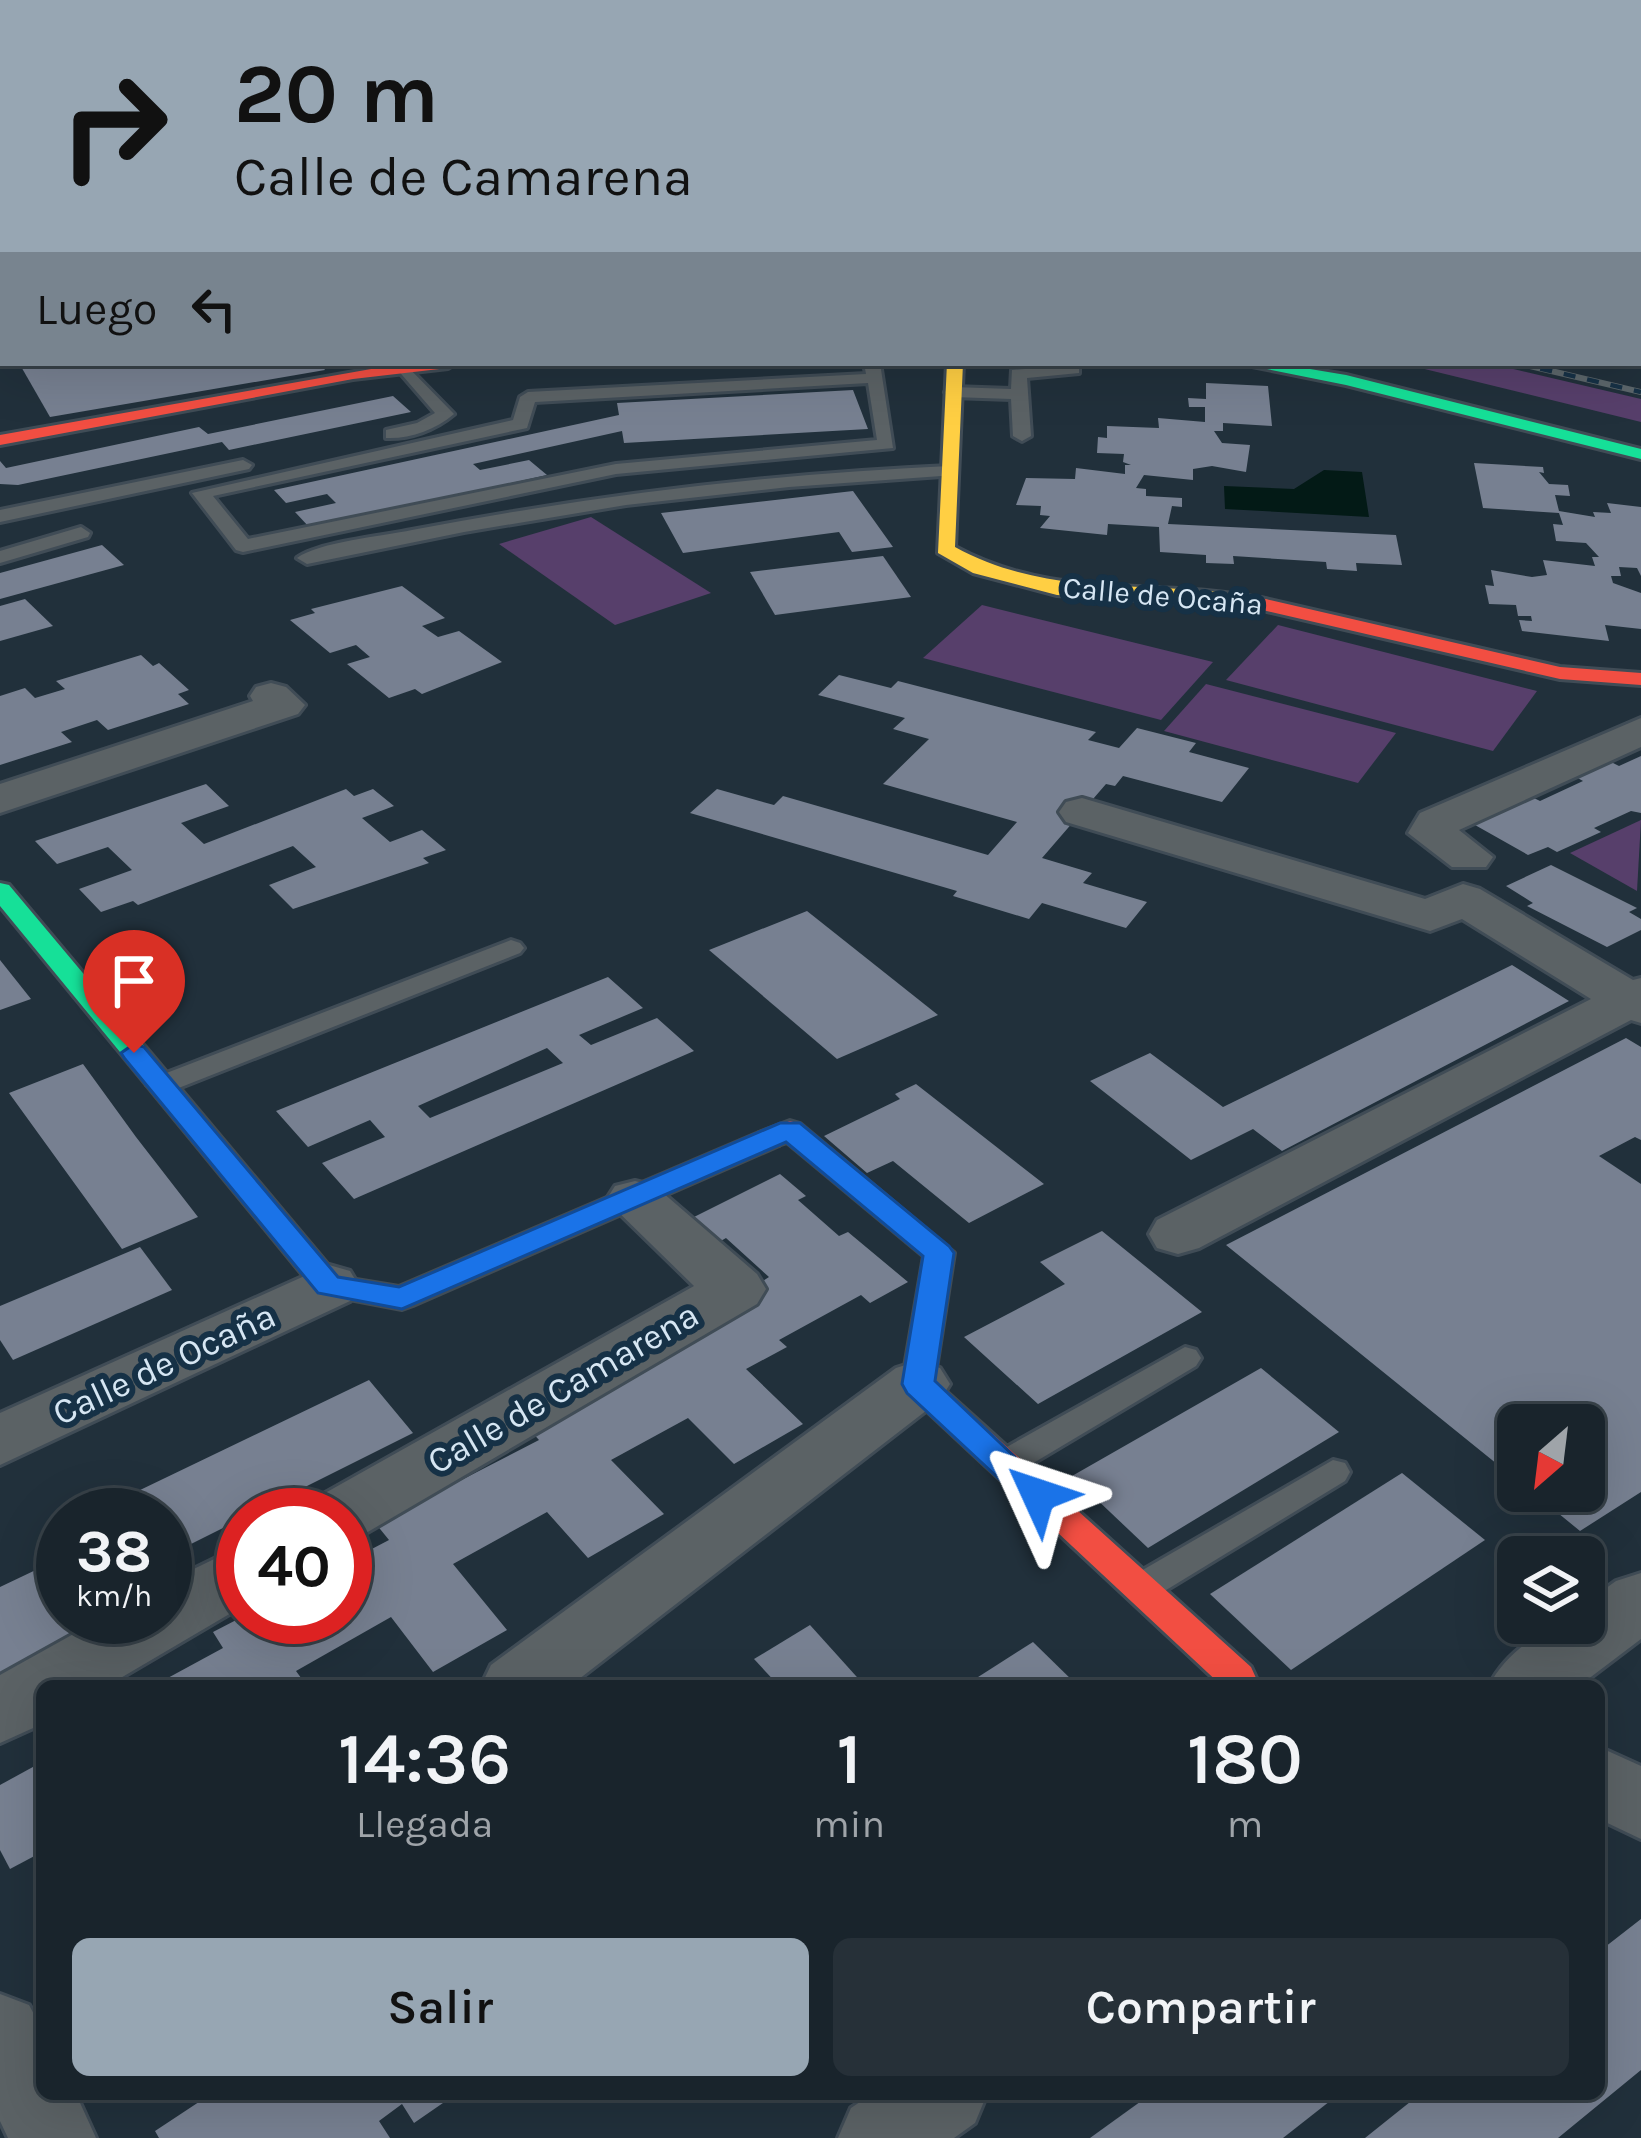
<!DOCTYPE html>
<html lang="es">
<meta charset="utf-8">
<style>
:root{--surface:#19242c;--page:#263038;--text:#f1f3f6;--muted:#9fa4a9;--line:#374148;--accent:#97a6b3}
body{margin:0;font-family:Karla,sans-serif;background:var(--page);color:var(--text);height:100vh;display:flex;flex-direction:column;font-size:45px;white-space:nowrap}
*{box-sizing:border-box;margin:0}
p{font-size:39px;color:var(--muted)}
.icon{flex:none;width:66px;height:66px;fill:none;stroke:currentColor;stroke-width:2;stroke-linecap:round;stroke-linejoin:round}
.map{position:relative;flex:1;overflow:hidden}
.side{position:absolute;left:36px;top:1680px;width:1569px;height:420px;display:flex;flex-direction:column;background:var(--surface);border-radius:18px;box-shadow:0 12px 48px #0002,0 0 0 3px var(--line)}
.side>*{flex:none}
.top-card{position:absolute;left:0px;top:0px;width:1641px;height:366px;box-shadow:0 12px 48px #0002,0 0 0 3px var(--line);background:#97a6b3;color:#111;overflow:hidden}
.needle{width:78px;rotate:208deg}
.fabs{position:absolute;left:1497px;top:1404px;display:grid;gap:24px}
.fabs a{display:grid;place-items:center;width:108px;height:108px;border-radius:18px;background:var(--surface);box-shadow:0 12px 48px #0002,0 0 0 3px var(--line);font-size:60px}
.speed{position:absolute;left:36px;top:1488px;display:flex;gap:24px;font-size:60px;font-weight:700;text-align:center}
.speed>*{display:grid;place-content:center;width:156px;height:156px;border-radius:50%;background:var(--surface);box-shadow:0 12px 48px #0002,0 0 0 3px var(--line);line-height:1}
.speed small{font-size:30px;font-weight:400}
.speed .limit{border:18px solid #d22;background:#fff;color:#111}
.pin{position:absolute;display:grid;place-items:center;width:102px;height:102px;color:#fff;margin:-123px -51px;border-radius:50% 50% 50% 0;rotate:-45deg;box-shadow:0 0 12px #0007}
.pin .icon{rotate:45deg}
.me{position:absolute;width:132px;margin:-66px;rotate:312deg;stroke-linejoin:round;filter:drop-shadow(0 0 9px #0008)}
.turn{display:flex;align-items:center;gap:42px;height:252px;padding:0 36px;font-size:54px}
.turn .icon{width:156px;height:156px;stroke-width:2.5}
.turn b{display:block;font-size:84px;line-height:102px}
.then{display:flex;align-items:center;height:114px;padding:0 36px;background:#0003;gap:24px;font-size:45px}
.eta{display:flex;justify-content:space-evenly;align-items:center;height:204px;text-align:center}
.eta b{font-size:72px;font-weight:600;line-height:84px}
.cta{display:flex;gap:24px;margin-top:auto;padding:24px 36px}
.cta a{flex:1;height:138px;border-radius:18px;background:var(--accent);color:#111;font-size:48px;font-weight:600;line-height:138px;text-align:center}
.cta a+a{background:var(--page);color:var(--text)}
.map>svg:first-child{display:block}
.green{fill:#573f6b}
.water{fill:#031a16}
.building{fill:#778091;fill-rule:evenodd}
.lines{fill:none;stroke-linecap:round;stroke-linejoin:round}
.lane-casing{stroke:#404c56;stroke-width:6}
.street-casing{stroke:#404c56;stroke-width:6}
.fast-casing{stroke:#404c56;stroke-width:6}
.slow-casing{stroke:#404c56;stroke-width:6}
.jam-casing{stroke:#404c56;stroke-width:6}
.lane{fill:#5b6265;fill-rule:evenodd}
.street{fill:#5b6265;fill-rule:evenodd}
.fast{fill:#16e098;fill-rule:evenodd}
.slow{fill:#ffcf43;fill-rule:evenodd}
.jam{fill:#f24e42;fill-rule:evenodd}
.rail-casing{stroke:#5c666b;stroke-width:6}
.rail{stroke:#163146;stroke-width:4.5;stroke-dasharray:12;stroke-linecap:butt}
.route{fill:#1a73e8;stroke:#114b97;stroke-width:3}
.labels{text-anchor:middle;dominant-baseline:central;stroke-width:12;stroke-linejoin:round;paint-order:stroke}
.far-street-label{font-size:30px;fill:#d6e6f3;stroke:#163146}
.street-label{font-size:36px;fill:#d6e6f3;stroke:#163146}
</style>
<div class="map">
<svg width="1641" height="2138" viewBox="0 0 1641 2138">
<rect width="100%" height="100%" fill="#21303b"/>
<g class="green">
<polygon points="682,0 1641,0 1641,261 1638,3"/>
<polygon points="1400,363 1488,363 1641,399 1641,422"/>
<polygon points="591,517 711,593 615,625 499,544"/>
<polygon points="982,605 1213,662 1161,720 923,658"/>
<polygon points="1278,625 1537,691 1493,751 1226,680"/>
<polygon points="1206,684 1396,733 1358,783 1164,731"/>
<polygon points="1641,820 1637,891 1570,853"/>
</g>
<polygon class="water" points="1324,470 1362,472 1369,517 1225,509 1224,486 1294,489"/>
<g class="building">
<polygon points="19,363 320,363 325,370 50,417"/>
<polygon points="1206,383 1268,386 1272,426 1223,423 1223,431 1214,431 1222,443 1250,445 1246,472 1212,466 1193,469 1193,480 1144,475 1136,488 1146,489 1146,496 1182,498 1182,507 1172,506 1168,524 1396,535 1402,565 1356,563 1357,571 1327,569 1326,562 1233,556 1234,564 1206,563 1206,555 1160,552 1159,527 1108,524 1107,535 1040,528 1050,516 1040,515 1041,506 1016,505 1026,478 1075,479 1076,468 1125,474 1125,465 1131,465 1123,462 1124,454 1097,453 1098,437 1107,438 1107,426 1159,428 1158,418 1205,422 1205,407 1189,407 1188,398 1206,399"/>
<polygon points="853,390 868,429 624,443 622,431 473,464 480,470 529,460 547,475 310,528 295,512 336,503 327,494 286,503 274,490 619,415 617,403"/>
<polygon points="393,396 411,412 229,450 222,442 18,485 0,484 0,461 6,468 199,427 208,434"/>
<polygon points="1474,463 1543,467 1544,473 1539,472 1549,484 1568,485 1570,496 1555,495 1559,511 1595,517 1593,512 1611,513 1607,503 1641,507 1641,576 1637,568 1619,567 1621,576 1611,576 1613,583 1641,593 1641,629 1605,625 1609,641 1522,631 1519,620 1532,621 1531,616 1518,616 1516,605 1489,604 1485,585 1494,586 1491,570 1532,577 1547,575 1543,560 1595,566 1592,557 1599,557 1586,543 1556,541 1553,524 1563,525 1559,513 1483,508"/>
<polygon points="853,491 893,547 852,552 839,532 683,553 661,513"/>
<polygon points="102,545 124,565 0,599 0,573"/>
<polygon points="883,556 911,597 775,615 750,572"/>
<polygon points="402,586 445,618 422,626 438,637 459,631 502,662 422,694 415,689 389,698 347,664 370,657 356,645 330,653 290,620 315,613 311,609"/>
<polygon points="25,599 53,626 0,641 0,606"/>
<polygon points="141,655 153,666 159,663 189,690 178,694 189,704 108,730 97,720 61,732 72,742 0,765 0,696 25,688 35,698 65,689 56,681"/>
<polygon points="839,675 891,688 898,681 1096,732 1088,740 1119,748 1137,728 1196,743 1189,752 1249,768 1222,802 1123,776 1115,786 1106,784 1042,858 1092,873 1083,883 1147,902 1126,928 1042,903 1029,919 953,896 957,891 690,813 717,789 774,805 783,796 988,855 1017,822 883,784 929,739 893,729 905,718 818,695"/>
<polygon points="1641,756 1641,813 1631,811 1594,828 1601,832 1557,852 1548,847 1528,855 1475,825 1530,796 1540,801 1583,781 1576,777 1611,762 1619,766"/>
<polygon points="206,784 229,806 181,823 204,844 346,789 354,796 373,789 394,806 362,818 390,842 422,830 446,850 423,858 429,863 293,909 269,885 316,867 293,846 138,905 133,901 101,912 79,889 132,870 108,847 57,864 35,841"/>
<polygon points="1551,865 1637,908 1629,912 1641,919 1641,930 1607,947 1527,906 1533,903 1506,886"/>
<polygon points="807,911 938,1015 837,1059 709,950"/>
<polygon points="0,960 31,999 0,1010"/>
<polygon points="1512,965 1569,1001 1282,1151 1253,1129 1191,1160 1090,1081 1150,1053 1223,1107"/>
<path d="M 608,977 L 643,1008 L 579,1035 L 591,1045 L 657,1018 L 694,1051 L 354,1199 L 322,1163 L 385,1137 L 370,1120 L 308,1147 L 276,1111 ZM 547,1048 L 563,1063 L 430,1118 L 418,1106 Z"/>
<polygon points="1626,1038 1641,1047 1641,1140 1635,1137 1599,1156 1641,1184 1641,1492 1580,1531 1531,1491 1584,1491 1584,1425 1518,1425 1518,1481 1226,1245"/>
<polygon points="83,1064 136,1137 198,1217 122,1249 9,1093"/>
<polygon points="916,1084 1044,1184 969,1223 893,1161 867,1173 824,1136 900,1099 895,1094"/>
<polygon points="780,1174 806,1196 798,1200 839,1236 848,1232 908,1282 870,1303 861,1295 779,1340 787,1347 746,1369 803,1424 734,1464 688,1418 611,1460 664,1514 588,1558 547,1512 453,1564 507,1630 433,1672 391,1617 296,1671 307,1686 153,1686 223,1648 213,1632 242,1617 345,1617 345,1563 389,1540 376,1524 539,1440 530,1430 681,1350 670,1339 769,1277 726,1238 719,1242 692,1218"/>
<polygon points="1102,1231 1202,1312 1038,1404 964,1337 1065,1284 1040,1262"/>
<polygon points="140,1247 172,1290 13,1360 0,1340 0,1306"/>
<polygon points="1261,1368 1339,1432 1148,1548 1072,1476"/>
<polygon points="369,1380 413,1433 179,1550 199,1580 165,1597 165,1515 155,1515 138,1491"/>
<polygon points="1402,1473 1485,1540 1291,1670 1210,1594"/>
<polygon points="63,1557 63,1617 127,1617 0,1681 0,1587"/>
<polygon points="810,1625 865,1686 779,1686 754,1659"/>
<polygon points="1033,1642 1078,1686 964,1686"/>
<polygon points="42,1762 42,1852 10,1869 0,1850 0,1785"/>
<polygon points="1641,1919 1641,2070 1558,2138 1365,2138 1410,2102 1402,2094 1599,2094 1599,1941 1605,1947"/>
<polygon points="211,2094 456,2094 414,2123 402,2104 379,2121 390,2138 159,2138 155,2131"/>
<polygon points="1151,2094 1339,2094 1283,2138 1090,2138"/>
</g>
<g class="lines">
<defs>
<g id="lane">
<polygon points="665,0 691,3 661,3"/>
<rect x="0" y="261" width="3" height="8"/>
<path d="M 404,363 L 454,414 C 435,430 410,439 386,438 L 386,430 L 417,423 L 435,413 L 396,368 Z"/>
<path d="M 864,363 L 880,363 L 893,448 L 616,474 L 243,552 L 236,550 L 192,493 L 513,420 L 520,397 L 528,392 L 866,374 ZM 868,383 L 877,440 L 616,464 L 248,539 L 213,496 L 527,428 L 535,402 Z"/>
<polygon points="1073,365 1079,367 1079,373 1027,378 1031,436 1022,441 1013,436 1011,399 953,397 945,392 953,387 1011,389 1012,370"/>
<polygon points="243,460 252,465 249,469 0,522 0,510"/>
<path d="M 949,466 L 958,471 L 955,475 L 789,487 L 626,505 L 464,532 L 307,564 L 297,558 C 319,542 383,536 412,530 C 590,496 768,474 949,466 Z"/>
<polygon points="81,527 90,533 88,537 0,563 0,551"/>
<polygon points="511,940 520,943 524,948 520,953 171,1091 161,1093 147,1085 151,1079"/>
<polygon points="1185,1347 1196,1350 1201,1358 1196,1366 1020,1471 1008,1474 996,1471 992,1462 996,1453"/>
<polygon points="1333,1460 1345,1463 1350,1472 1345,1481 1158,1595 1146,1599 1134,1595 1129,1585 1134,1575"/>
</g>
<g id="street">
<polygon points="637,0 675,0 677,3 639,3"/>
<polygon points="271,683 286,687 305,705 298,714 0,813 0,784 253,701 250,696 256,687"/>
<polygon points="1641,718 1641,747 1459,830 1493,857 1486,867 1452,867 1408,833 1420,813"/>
<polygon points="1082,798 1425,899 1463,884 1480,889 1633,980 1641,978 1641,1023 1631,1020 1199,1248 1178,1254 1157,1248 1149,1234 1157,1220 1591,999 1462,919 1430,931 1066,822 1059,812 1066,802"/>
<polygon points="635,1181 655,1186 757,1274 766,1289 757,1304 366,1533 345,1540 345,1515 308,1515 318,1497 694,1286 606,1200 615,1186"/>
<polygon points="329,1265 350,1271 359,1286 350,1301 0,1465 0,1413"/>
<polygon points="918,1361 940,1368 950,1384 940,1400 570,1686 481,1686 491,1665 896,1368"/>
<polygon points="243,1545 243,1606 107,1686 42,1686 42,1724 0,1743 0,1675 104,1617 165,1617 165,1583"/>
<path d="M 1641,1573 L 1641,1639 L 1579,1686 L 1489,1686 C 1506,1652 1546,1623 1584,1623 L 1584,1604 L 1616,1581 Z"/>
<polygon points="1599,1747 1641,1766 1641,1839 1599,1819"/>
<polygon points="0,1994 29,2005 42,2029 42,2094 76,2094 96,2138 8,2138 0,2121"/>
<polygon points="872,2094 987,2094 975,2123 954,2138 838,2138 851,2108"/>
</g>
<g id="fast">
<polygon points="1237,363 1274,363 1346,375 1641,449 1641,459 1346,385"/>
<polygon points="0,883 9,885 338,1277 399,1287 759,1133 769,1130 783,1139 779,1145 413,1305 402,1309 318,1293 0,906"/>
</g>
<path id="slow" d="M 947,363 L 963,363 L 955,547 C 1058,603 1159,576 1268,600 L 1268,608 L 1057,595 L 973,573 L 938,553 Z"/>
<g id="jam">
<polygon points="405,363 456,363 448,368 353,379 0,445 0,435"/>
<polygon points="1261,598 1560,667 1641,673 1641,685 1560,679 1254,608 1254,600"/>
<polygon points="790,1121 800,1124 954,1253 934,1381 1251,1667 1256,1678 1252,1686 1222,1686 907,1392 902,1384 924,1256 787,1142 769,1148 755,1139 759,1133"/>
</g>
</defs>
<use href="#lane" class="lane-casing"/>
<use href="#street" class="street-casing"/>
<use href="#fast" class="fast-casing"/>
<use href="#slow" class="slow-casing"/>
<use href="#jam" class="jam-casing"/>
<use href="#lane" class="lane"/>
<use href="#street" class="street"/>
<use href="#fast" class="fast"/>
<use href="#slow" class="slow"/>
<use href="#jam" class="jam"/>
<defs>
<polyline id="rail" points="1517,363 1641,392"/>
</defs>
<use href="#rail" class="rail-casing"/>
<use href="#rail" class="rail"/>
</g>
<polygon class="route" points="134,1044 144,1047 338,1277 399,1287 780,1123 800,1123 949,1246 954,1253 935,1381 1055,1495 1050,1504 1026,1504 907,1393 902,1384 923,1256 786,1142 402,1309 318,1293 125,1059 121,1053"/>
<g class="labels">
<g class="far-street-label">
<text transform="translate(1163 596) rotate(5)">Calle de Ocaña</text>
</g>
<g class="street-label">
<text transform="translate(164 1364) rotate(-25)">Calle de Ocaña</text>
<text transform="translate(563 1388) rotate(-30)">Calle de Camarena</text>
</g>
</g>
</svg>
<div class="fabs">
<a><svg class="needle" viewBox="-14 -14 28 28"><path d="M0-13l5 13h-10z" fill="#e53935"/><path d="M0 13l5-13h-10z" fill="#9fa4a9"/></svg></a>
<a><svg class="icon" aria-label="layers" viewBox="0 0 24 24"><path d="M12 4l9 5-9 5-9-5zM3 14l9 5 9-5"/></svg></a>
</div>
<div class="speed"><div>38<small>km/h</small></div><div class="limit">40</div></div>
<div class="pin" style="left:134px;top:1053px;background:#d93025"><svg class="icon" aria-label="arrive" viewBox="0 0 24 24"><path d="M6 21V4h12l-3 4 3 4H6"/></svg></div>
<svg class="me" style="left:1038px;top:1495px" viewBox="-20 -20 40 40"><path d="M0-17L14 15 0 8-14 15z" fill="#1a73e8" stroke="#fff" stroke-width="4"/></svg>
<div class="top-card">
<div class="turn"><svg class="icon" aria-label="right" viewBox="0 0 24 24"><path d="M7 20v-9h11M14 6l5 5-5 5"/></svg><div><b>20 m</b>Calle de Camarena</div></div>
<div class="then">Luego<svg class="icon" aria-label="left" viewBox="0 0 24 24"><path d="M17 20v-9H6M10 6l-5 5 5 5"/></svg></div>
</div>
<section class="side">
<div class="eta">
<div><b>14:36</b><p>Llegada</p></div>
<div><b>1</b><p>min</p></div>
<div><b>180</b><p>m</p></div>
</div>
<div class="cta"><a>Salir</a><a>Compartir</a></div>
</section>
</div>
